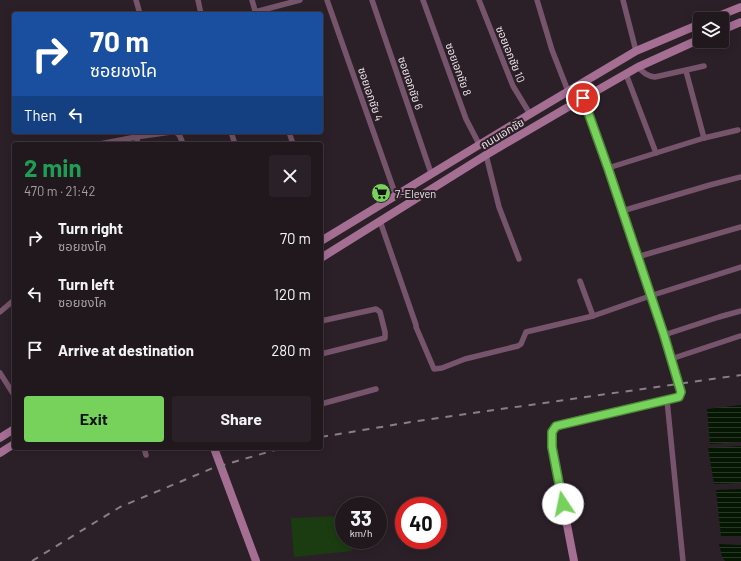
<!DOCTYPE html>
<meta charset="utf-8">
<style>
:root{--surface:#21181e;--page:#292127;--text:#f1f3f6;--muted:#a2a0a4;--line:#3e373c;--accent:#76d25a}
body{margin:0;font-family:Barlow,"Noto Sans Thai",sans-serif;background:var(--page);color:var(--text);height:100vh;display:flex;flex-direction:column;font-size:15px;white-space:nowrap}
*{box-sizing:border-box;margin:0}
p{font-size:13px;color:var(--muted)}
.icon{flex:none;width:22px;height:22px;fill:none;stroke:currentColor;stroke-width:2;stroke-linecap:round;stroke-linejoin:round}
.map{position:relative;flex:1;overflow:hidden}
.panel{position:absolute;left:12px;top:142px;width:311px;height:308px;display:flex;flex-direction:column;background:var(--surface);border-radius:4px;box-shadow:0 2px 10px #0003,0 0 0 1px var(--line)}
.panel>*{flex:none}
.hud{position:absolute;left:12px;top:12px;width:311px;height:122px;border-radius:4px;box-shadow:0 2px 10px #0003,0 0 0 1px var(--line);background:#1a4fa0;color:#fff;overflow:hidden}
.tools{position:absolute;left:693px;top:12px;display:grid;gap:8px}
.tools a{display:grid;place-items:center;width:36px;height:36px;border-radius:4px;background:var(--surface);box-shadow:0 2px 10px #0003,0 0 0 1px var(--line);font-size:20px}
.speed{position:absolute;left:335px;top:497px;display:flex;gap:8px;font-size:20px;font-weight:700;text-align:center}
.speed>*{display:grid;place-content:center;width:52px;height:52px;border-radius:50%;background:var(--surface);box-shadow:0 2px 10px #0003,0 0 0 1px var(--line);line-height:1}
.speed small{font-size:10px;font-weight:400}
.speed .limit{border:6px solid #d22;background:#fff;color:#111}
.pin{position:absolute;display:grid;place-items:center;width:34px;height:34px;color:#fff;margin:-17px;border:2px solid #fff;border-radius:50%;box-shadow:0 1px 4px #0007}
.me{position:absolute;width:44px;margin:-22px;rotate:349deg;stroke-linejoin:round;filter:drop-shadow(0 0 3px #0008)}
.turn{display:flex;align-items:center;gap:14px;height:84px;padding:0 12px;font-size:18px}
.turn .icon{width:52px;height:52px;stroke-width:2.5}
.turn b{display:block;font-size:28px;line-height:34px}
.then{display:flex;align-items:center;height:38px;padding:0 12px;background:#0003;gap:8px;font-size:15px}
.round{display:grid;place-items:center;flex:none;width:42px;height:42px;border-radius:4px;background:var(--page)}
.overview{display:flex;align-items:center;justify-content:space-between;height:68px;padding:0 12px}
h1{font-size:24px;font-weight:700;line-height:30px;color:#1e9e55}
.primary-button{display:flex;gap:8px;margin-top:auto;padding:8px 12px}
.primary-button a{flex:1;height:46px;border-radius:4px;background:var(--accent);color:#111;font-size:16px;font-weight:700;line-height:46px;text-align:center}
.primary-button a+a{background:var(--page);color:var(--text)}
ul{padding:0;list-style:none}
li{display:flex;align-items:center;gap:12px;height:56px;padding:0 12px}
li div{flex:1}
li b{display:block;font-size:15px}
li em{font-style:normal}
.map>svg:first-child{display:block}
.pitch{fill:#1b3c11}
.water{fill:url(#water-rules)}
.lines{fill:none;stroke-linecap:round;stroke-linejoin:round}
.street{stroke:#76546b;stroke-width:5.5}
.secondary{stroke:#a56e93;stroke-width:8}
.rail{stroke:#887e84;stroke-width:2;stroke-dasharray:7 7;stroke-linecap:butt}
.route-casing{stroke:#4d883a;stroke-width:10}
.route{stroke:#76d25a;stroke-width:7}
.labels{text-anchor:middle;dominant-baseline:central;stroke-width:4;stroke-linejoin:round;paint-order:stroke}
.street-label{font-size:11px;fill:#e9e1e6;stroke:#2c2028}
.poi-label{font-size:11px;fill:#e9e1e6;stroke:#2c2028;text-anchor:start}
</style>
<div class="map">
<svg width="741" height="561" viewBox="0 0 741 561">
<defs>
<pattern id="water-rules" width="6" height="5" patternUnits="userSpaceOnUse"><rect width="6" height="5" fill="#051702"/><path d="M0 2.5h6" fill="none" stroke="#293827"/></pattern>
</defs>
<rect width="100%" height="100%" fill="#2c2028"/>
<polygon class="pitch" points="344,516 344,540 351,540 352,551 294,557 291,518"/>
<g class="water">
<polygon points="741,405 741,442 710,444 707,409"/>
<polygon points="741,446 741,483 714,484 708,448"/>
<polygon points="741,489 741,536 721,536 716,490"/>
<polygon points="719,544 741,545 741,561 725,561 722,557"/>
</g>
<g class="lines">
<g class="street">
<polyline points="136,0 140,14"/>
<polyline points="198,0 201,14"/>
<polyline points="252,0 256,14"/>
<polyline points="327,0 396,196"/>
<polyline points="372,0 431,173"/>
<polyline points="423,0 466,119 479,144"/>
<polyline points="479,0 513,86 530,114"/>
<polyline points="537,0 552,50 568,91"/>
<polyline points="623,0 636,51"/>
<polyline points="255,12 300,0"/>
<path d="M 638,67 C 644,73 647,76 655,77 L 704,66"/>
<polyline points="686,71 704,138"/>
<polyline points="626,74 656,153"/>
<polyline points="135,132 138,144"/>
<path d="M 175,132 C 180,133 181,139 183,144"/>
<polyline points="231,132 235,144"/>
<polyline points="289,132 293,144"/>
<polyline points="100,144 136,137 171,132"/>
<polyline points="486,155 499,207 519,259"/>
<polyline points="608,168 704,138 738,130"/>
<polyline points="622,211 710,185 741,177"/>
<polyline points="380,221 416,325 416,327 434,369 442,368 465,359 518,346 521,344 526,332 593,316 650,296 741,267"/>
<polyline points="637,257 741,227"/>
<polyline points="580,281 593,316"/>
<polyline points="0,312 14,300"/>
<polyline points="321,321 376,309 380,312 385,332 385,338 321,354"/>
<polyline points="664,335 719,317 741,311"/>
<polyline points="671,359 740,336"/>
<polyline points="0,373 14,395"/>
<polyline points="667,400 683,561"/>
<polyline points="321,404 376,389"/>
<polyline points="144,448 146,455"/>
</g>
<g class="secondary">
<polyline points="711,19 741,7"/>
<polyline points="722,30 741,22"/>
<polyline points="321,241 530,114 636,51 700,24"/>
<polyline points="321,258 486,155 563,110 638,67 700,39"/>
<polyline points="0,438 14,429"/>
<polyline points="214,448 256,561"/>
<polyline points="0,453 14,444"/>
<path d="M 574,561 L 552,447 C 552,434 550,429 563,424 L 679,397 L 681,392 L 664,335 L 608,168 L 583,98"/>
</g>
<g class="rail">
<polyline points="321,437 417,421 741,375"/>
<polyline points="32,561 120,507 213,468 282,448"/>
</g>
</g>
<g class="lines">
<defs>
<polyline id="route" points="563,504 552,447 552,432 556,426 679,397 681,392 664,335 608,168 583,98"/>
</defs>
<use href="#route" class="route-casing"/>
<use href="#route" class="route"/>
</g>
<defs>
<symbol id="supermarket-disc" viewBox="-11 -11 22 22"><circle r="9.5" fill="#76d25a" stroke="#2c2028"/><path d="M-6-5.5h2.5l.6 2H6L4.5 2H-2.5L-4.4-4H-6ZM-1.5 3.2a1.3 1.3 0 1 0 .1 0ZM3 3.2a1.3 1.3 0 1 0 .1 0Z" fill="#111"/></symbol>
</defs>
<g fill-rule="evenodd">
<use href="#supermarket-disc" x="370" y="182" width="22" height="22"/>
</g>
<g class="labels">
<g class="street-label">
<text transform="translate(511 54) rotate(68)">ซอยเอกชัย 10</text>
<text transform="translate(459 69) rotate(70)">ซอยเอกชัย 8</text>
<text transform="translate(411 83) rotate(71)">ซอยเอกชัย 6</text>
<text transform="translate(371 94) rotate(71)">ซอยเอกชัย 4</text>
<text transform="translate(502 133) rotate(-31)">ถนนเอกชัย</text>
</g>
<g class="poi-label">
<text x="395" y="193">7-Eleven</text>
</g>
</g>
</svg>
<div class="tools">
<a><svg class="icon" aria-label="layers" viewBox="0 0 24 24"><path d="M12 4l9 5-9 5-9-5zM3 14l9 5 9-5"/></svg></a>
</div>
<div class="speed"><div>33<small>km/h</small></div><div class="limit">40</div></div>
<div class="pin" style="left:583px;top:98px;background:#d93025"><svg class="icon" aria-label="arrive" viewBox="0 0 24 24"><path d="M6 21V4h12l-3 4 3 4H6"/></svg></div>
<svg class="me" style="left:563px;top:504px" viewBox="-20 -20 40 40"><circle r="19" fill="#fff"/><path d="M0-13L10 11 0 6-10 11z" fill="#76d25a"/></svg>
<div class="hud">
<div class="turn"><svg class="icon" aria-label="right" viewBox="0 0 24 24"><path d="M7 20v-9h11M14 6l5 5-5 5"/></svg><div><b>70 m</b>ซอยชงโค</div></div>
<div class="then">Then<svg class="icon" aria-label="left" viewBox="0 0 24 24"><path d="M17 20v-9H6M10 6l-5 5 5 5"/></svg></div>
</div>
<section class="panel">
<div class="overview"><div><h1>2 min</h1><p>470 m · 21:42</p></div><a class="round"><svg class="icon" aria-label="close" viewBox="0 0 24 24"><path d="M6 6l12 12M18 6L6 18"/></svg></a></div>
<ul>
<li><svg class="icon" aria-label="right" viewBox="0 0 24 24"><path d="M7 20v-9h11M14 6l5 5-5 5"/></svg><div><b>Turn right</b><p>ซอยชงโค</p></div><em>70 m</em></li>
<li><svg class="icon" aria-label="left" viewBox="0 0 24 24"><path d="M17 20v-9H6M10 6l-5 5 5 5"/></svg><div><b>Turn left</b><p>ซอยชงโค</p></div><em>120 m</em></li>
<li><svg class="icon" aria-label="arrive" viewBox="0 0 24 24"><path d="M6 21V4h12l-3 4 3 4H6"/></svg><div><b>Arrive at destination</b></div><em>280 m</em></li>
</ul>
<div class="primary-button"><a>Exit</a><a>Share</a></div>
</section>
</div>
